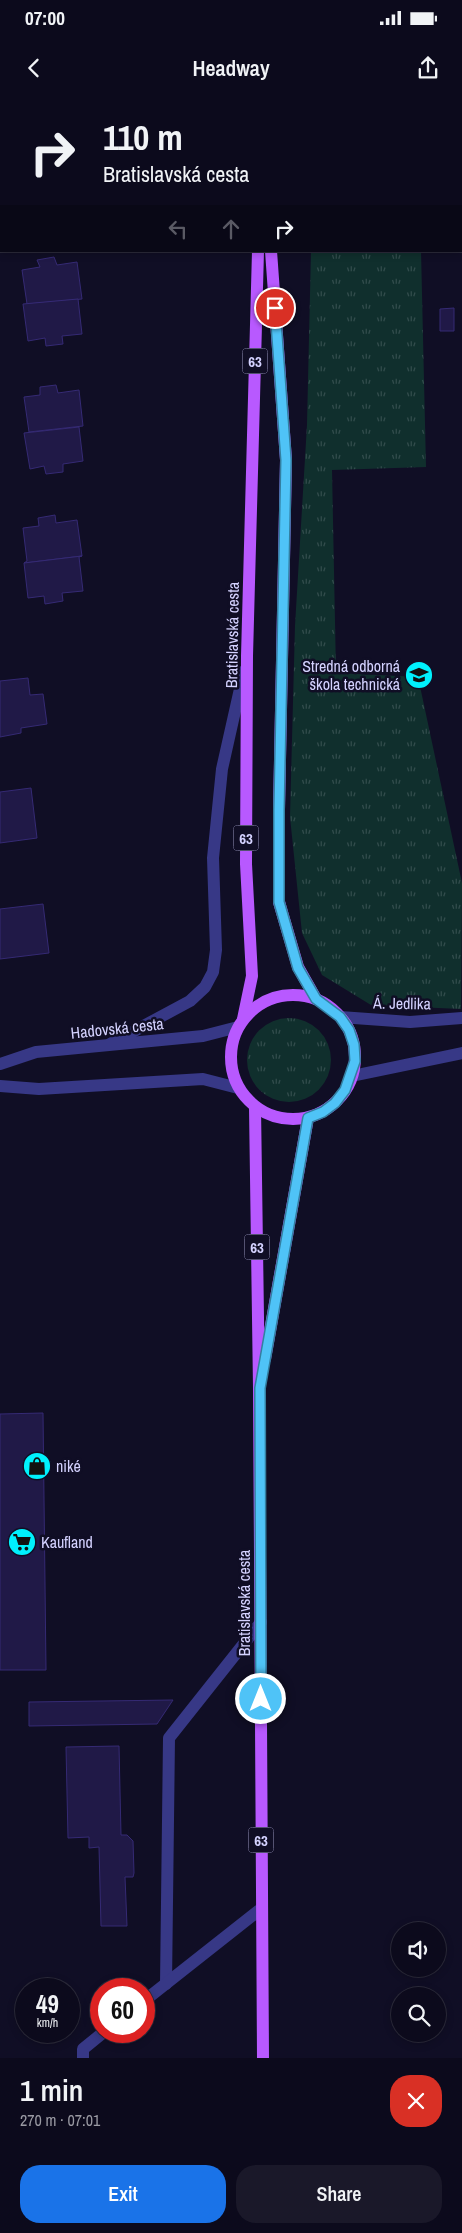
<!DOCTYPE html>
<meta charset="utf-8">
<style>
:root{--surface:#0c0a1c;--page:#1a1829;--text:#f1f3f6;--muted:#9a9aa3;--line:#2c2b3b;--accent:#1a73e8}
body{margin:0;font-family:"Archivo Narrow",sans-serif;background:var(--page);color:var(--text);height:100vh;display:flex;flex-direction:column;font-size:19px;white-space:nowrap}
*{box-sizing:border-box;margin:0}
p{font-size:16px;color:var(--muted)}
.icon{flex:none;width:28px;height:28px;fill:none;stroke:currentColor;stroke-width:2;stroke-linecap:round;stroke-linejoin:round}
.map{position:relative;height:1958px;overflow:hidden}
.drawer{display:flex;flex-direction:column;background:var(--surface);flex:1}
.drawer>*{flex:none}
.banner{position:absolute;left:0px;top:0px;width:462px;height:152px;box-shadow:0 2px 8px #0003,0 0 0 1px var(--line);background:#0c0a1c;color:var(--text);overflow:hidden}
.controls{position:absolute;left:391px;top:1822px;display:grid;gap:10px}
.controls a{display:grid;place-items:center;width:55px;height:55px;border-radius:50%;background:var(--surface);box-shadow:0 2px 8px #0003,0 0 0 1px var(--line);font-size:25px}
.speed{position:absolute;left:15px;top:1878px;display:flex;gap:10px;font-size:25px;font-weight:700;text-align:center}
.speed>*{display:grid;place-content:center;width:65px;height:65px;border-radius:50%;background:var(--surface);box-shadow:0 2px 8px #0003,0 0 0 1px var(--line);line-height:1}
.speed small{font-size:12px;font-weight:400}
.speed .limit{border:8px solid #d22;background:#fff;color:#111}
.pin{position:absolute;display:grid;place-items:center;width:42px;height:42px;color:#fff;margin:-21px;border:2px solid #fff;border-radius:50%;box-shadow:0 1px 5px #0007}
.me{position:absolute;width:55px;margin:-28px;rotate:0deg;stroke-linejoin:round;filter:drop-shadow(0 0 4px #0008)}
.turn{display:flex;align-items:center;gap:18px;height:105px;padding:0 20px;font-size:22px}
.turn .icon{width:65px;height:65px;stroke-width:2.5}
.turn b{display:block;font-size:35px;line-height:42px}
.lanes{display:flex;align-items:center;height:48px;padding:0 20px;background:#0003;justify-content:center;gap:25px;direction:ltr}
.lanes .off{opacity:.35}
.round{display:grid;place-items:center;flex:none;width:52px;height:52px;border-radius:20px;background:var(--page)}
.headline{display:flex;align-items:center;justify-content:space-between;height:85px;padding:0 20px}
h1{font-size:30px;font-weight:600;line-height:38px}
.action{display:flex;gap:10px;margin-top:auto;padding:10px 20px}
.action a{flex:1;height:58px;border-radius:20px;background:var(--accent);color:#fff;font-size:20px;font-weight:600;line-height:58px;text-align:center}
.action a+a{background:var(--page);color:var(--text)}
.status{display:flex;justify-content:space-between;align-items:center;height:35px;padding:0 25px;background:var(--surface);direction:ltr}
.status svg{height:14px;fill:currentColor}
header{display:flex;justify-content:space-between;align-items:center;height:65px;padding:0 20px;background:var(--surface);font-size:22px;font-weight:600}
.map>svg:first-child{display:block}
.grass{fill:url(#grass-tufts)}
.building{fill:#201947;stroke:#352a74}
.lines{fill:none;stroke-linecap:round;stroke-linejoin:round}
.service{stroke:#373886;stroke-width:12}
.minor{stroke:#373886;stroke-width:12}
.primary{stroke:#b859ff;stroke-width:12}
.route-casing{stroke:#337fa1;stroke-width:12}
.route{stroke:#4fc3f7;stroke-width:9}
.labels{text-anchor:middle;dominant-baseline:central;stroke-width:5;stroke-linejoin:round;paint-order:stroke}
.shield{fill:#100e25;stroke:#9997be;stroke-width:1}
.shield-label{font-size:15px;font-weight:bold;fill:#d4d2ff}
.street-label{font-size:16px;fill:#d4d2ff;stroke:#100e25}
.poi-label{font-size:16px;fill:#d4d2ff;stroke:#100e25;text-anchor:start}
</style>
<div class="status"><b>07:00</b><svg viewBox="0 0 49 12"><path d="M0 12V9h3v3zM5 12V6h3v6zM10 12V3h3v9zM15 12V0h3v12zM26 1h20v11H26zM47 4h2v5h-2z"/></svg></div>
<header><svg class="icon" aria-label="back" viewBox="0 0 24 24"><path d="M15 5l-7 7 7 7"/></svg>Headway<svg class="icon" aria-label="share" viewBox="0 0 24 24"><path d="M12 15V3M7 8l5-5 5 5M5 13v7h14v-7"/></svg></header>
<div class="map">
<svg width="462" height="1958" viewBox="0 0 462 1958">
<defs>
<pattern id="grass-tufts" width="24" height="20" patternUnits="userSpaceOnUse" patternTransform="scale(1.25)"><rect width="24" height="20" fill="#102f2d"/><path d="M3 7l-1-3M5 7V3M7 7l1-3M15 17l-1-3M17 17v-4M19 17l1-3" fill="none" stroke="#324c4c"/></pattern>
</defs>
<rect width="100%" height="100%" fill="#100e25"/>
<g class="grass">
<polygon points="311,151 421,151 426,367 332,370 336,573 418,577 462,783 461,909 371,905 322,875 302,833 290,717 295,526 307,325"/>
<circle cx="289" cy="960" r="42"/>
</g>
<g class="building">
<polygon points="54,157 57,165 77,162 82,199 27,204 22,170 40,167 37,160"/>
<polygon points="78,199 82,234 62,236 63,244 46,246 45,238 28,241 23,204"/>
<polygon points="454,208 454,231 440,231 440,209"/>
<polygon points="56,285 58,293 79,290 83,326 29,332 24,297 40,295 40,287"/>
<polygon points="79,327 83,361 63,364 63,372 46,374 44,366 30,369 24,333"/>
<polygon points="55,415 56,423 77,420 82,456 24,463 27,461 23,428 39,426 38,418"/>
<polygon points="82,456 79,457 83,491 62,493 63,501 45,504 44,496 28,498 24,463"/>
<polygon points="28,578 30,595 43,594 47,624 21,628 21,633 0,637 0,581"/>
<polygon points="31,688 37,738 0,743 0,692"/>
<polygon points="43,804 49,853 0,859 0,809"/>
<polygon points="43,1313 46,1570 0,1570 0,1314"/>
<polygon points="173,1600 157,1624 29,1626 29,1602"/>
<polygon points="119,1646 121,1735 127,1735 133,1741 134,1773 133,1777 125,1777 127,1826 101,1826 99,1747 89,1748 89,1737 68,1738 66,1647"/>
</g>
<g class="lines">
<g class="service">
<polyline points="367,0 369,1"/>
<polyline points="401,1 403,0"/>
<polyline points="166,1884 169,1638 261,1522"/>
<polyline points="144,1901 262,1808"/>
<polyline points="83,1958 83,1949 105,1931"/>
</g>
<g class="minor">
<polyline points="340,917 410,922 462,918"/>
<polyline points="110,944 190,901 205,887 213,872 216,850 213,758 222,669 244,571"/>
<polyline points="0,964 36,952 203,936 238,927"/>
<polyline points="352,976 462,953"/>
<polyline points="0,986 39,989 203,979 238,988"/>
</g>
<g class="primary">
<polyline points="262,1 262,0"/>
<polyline points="271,151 286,360 279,710 279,802 298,867 316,899"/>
<circle cx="293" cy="957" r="62"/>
<polyline points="243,919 252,876 246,764 247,556 258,151"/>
<polyline points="255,1007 259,1288 263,1958"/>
<polyline points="265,1259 308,1018"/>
</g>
</g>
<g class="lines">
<defs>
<polyline id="route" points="261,1599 260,1288 308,1018 323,1012 335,1003 345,990 355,961 354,945 349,930 340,917 316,899 298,868 279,802 279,710 286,360 275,208"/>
</defs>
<use href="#route" class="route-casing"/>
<use href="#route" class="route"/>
</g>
<defs>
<symbol id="school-disc" viewBox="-11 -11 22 22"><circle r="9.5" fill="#00f1fd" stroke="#100e25"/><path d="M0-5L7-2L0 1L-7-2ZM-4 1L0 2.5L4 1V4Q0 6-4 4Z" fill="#111"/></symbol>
<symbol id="shop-disc" viewBox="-11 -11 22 22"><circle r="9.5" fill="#00f1fd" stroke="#100e25"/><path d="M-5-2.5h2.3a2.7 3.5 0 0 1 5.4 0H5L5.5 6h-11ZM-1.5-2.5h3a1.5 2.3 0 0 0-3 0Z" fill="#111"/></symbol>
<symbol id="supermarket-disc" viewBox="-11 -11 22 22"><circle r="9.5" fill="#00f1fd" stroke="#100e25"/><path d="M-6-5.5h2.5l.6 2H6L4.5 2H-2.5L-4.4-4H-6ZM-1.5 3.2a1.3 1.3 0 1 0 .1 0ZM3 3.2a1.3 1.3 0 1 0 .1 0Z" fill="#111"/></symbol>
</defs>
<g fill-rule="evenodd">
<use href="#school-disc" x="403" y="559" width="32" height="32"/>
<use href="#shop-disc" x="21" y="1350" width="32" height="32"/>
<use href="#supermarket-disc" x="6" y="1426" width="32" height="32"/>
</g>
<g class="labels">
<g class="shield">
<rect x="242.5" y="248.5" width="25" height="25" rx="4"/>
<rect x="233.5" y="725.5" width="25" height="25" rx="4"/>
<rect x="244.5" y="1134.5" width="25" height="25" rx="4"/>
<rect x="248.5" y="1727.5" width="25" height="25" rx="4"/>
</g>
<g class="shield-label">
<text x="255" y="261">63</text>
<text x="246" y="738">63</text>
<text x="257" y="1147">63</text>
<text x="261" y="1740">63</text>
</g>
<g class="street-label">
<text transform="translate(232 535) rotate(-89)">Bratislavská cesta</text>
<text transform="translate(402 903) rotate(1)">Á. Jedlika</text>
<text transform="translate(117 928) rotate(-6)">Hadovská cesta</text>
<text transform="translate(244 1503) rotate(-90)">Bratislavská cesta</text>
</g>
<g class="poi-label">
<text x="400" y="566" text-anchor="end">Stredná odborná<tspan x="400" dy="18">škola technická</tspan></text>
<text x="56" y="1366">niké</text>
<text x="41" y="1442">Kaufland</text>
</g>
</g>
</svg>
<div class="controls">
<a><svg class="icon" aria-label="sound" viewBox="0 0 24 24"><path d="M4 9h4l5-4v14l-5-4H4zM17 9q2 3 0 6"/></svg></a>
<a><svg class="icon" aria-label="search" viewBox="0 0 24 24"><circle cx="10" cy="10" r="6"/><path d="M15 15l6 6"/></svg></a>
</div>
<div class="speed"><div>49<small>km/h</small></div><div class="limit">60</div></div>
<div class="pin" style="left:275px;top:208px;background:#d93025"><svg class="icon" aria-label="arrive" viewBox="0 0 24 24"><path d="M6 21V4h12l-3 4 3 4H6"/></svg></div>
<svg class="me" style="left:261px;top:1599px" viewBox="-20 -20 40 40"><circle r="17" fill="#4fc3f7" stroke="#fff" stroke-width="3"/><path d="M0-11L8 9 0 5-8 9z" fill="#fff"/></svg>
<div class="banner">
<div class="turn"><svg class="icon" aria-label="right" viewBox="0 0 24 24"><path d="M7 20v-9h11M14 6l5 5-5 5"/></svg><div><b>110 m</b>Bratislavská cesta</div></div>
<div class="lanes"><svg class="icon off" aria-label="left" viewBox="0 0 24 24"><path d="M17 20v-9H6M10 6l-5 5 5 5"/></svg><svg class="icon off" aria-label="ahead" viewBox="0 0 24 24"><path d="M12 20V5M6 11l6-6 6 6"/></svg><svg class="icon" aria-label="right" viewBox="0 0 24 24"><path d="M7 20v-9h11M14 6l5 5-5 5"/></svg></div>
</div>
</div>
<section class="drawer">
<div class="headline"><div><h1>1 min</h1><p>270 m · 07:01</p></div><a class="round" style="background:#d93025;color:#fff"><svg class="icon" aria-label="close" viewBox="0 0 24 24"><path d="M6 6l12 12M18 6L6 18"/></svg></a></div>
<div class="action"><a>Exit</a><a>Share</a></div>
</section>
